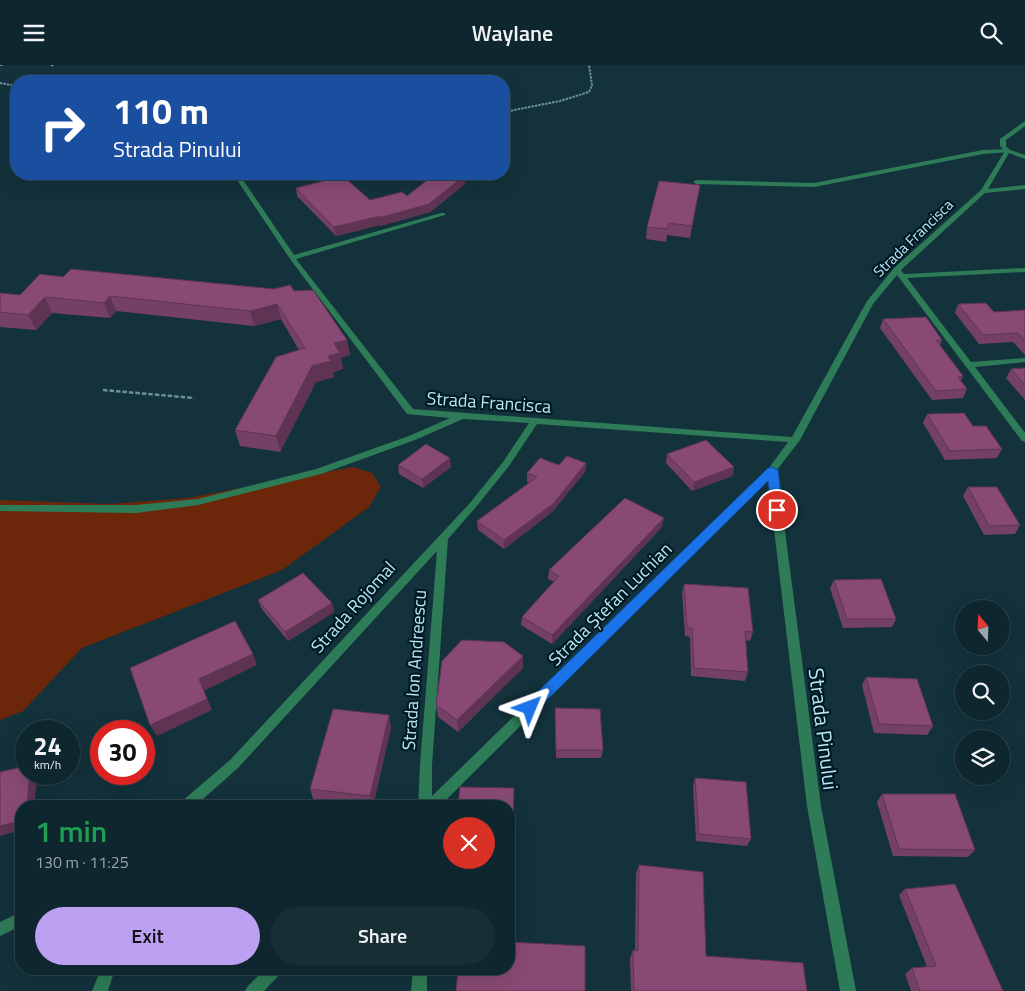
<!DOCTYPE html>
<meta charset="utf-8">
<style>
:root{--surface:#0e262d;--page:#172e35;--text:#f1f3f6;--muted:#9ba5aa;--line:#2e4349;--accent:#bca0f2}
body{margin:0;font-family:"Titillium Web",sans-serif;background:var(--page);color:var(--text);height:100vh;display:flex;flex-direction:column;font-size:19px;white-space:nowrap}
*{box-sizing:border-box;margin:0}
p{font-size:16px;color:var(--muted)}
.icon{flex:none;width:28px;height:28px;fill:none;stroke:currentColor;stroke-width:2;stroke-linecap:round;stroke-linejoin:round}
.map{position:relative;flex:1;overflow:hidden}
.side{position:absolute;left:15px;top:735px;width:500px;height:175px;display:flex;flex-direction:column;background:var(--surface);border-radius:20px;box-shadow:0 5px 20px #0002,0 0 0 1px var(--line)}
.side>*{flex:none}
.guide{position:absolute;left:10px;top:10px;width:500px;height:105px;border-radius:20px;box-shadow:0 5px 20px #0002,0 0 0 1px var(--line);background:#1a4fa0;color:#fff;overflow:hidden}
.needle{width:32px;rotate:341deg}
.controls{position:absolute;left:955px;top:535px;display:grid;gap:10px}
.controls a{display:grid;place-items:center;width:55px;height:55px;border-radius:50%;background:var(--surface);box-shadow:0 5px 20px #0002,0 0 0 1px var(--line);font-size:25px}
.speed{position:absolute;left:15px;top:655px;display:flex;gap:10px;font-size:25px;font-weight:700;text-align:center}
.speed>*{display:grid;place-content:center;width:65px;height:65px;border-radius:50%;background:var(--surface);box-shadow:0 5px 20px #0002,0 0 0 1px var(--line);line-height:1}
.speed small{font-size:12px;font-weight:400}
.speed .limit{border:8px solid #d22;background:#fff;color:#111}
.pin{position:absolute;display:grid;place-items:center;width:42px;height:42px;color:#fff;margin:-21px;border:2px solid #fff;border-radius:50%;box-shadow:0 1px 5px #0007}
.me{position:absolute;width:55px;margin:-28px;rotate:46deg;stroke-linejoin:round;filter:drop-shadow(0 0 4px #0008)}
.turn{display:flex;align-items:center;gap:18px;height:105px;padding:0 20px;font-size:22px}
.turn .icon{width:65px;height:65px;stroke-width:2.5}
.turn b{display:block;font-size:35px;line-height:42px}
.round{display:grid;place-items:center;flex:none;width:52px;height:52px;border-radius:26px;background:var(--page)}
.summary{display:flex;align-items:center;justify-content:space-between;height:85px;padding:0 20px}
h1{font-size:30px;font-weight:600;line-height:38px;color:#1e9e55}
.primary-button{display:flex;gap:10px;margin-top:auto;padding:10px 20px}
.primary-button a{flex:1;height:58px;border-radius:30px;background:var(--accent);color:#111;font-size:20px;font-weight:600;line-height:58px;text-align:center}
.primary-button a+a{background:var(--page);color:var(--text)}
header{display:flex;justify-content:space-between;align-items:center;height:65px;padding:0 20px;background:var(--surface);font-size:22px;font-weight:600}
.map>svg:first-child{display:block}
.green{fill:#6c270b}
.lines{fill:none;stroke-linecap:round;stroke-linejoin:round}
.path-far1{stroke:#6b919e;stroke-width:2;stroke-dasharray:2.5 1;stroke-linecap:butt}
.path{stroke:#6b919e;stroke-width:2.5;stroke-dasharray:4.5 2;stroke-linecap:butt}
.service{fill:#2e7b57;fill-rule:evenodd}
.minor{fill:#2e7b57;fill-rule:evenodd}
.wall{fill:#754065}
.shaded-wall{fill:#5f3452}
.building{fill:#884a75;stroke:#5f3452}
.route{fill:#1a73e8;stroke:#114b97}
.labels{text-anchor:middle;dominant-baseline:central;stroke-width:4.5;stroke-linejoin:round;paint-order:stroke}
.far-street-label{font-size:15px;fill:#bae7f6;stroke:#001a23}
.street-label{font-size:18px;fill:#bae7f6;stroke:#001a23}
.near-street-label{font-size:21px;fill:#bae7f6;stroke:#001a23}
</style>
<header><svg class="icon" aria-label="menu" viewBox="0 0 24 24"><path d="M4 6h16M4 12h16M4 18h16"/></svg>Waylane<svg class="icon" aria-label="search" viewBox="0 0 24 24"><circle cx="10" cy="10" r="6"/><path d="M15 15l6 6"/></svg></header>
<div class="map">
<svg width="1025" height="926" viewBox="0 0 1025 926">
<rect width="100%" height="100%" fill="#13323c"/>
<polygon class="green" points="353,402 372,408 381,422 369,442 282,505 82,583 23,646 0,655 0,435 110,439 188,433"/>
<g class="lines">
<g class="path-far1">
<polyline points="0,0 3,0"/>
<polyline points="51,0 54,1"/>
<polyline points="0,18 16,21"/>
<polyline points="504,47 560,36 589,27 592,20 589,0"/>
</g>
<polyline class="path" points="103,325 194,333"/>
<polygon class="service" points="1008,84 1010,85 1010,87 983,89 814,122 696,119 693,117 696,115 814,118 983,85"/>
<g class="minor">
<path d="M 1025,56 L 1025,61 L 1006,75 L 1006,81 L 1010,85 L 1025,90 L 1025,94 L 1009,88 L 988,124 L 1025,120 L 1025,124 L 985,128 L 901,205 L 904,209 L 1025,203 L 1025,207 L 907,213 L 971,297 L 1025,293 L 1025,297 L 975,302 L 1025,368 L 1025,377 L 1022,376 L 897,210 L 873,239 L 800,375 L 777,405 L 821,741 L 856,926 L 840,926 L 807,741 L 768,414 L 440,741 L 418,741 L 420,700 L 437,486 L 238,703 L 195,741 L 179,741 L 181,737 L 230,695 L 470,438 L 503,397 L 529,358 L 463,354 L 415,375 L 321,409 L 198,440 L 136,448 L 0,446 L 0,440 L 136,440 L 198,434 L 316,404 L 409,371 L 450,353 L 407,349 L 290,194 L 233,109 L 239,109 L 294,190 L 441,148 L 445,148 L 445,150 L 296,194 L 413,344 L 792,372 L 867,236 L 894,203 L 981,125 L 1005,86 L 1000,81 L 1000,74 ZM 537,359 L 788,377 L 769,403 L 432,731 L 432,700 L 448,474 L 476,442 L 509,401 Z"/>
<polygon points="21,847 21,861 0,871 0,857"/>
<polygon points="101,904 115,904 108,926 92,926"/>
<polygon points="265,904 282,904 280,909 264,926 245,926 248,921"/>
<polygon points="413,904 427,904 427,926 411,926"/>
</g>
</g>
<g class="wall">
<polygon points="465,119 430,147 380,161 380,160 336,171 297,131 296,123 370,135 407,131"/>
<polygon points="700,120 690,173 667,170 666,177 646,174 647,162"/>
<polygon points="63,212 294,226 347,275 350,290 341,293 343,304 333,307 334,312 316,317 280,387 240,381 235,365 299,285 281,254 254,261 116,246 110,253 52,248 36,265 0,262 0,228 20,230"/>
<polygon points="958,239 994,247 1025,245 1025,290 1013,277 979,279 955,248"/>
<polygon points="883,254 942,275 940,280 963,311 961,316 967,324 963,333 932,335 880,263"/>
<polygon points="1025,303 1025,335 1006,313 1011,304"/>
<polygon points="927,349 973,361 1002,384 997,393 945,395 923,358"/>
<polygon points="667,389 734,402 732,411 692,426 666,398"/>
<polygon points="586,398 585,407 552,447 504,484 478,465 477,456 530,418 527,417 527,408 559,400"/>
<polygon points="398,400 451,402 423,423 399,409"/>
<polygon points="968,422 1020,460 1015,469 984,470 963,431"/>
<polygon points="662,462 552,579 521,560 522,552 554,517 548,514 549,505"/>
<polygon points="834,515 896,554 892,562 843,563 830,523"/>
<polygon points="684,519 753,567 750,576 745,575 748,607 745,616 691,611 690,572 685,571 682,528"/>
<polygon points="258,535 332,538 334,547 288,576 261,543"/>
<polygon points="523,591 523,603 458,667 438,652 436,640"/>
<polygon points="866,612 933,661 927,670 874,668 862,620"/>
<polygon points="555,643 603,685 601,693 556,693 555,651"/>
<polygon points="391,662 373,741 314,736 310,724"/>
<polygon points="695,713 751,774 747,781 696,776 693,721"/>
<polygon points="514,723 512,797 509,797 509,741"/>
<polygon points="882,729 975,785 968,792 893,791 877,737"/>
<polygon points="639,800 706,891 807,926 631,926 630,893 633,885 635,885 636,809"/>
<polygon points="905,824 1003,926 911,926 905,909 912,903 927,902 899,830"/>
</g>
<g class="shaded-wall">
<polygon points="464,111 465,119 430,147 380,161 380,160 336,171 334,162 380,151"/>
<polygon points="110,231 116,246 110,253 104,238"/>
<polygon points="45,232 52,248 36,265 28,250"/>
<polygon points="277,239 281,254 254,261 250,246"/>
<polygon points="347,275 350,290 341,293 343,304 333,307 334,312 316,317 280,387 276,371 312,301 328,291 334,278"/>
<polygon points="450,393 451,402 423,423 422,414"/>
<polygon points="586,398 585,407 552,447 504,484 504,475"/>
<polygon points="734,402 732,411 692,426 694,417"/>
<polygon points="664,453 662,462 552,579 552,570"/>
<polygon points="332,538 334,547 288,576 285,567"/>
<polygon points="253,589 257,600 204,626 212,645 157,671 150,660 199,614"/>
<polygon points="523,591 523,603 458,667 457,655"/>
<polygon points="389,650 391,662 373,741 370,731"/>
<polygon points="30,709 38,709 34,741 27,741"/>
<polygon points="21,756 21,765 0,771 0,761"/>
</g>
<g class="building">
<polygon points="435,109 457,109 464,111 429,139 379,153 380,151 334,162 296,123 343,111 370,135 402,127 407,131"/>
<polygon points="659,116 700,120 692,161 669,158 667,164 647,162"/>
<polygon points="71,204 274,224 290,220 294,226 313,225 347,275 334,278 340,288 328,291 331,296 312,301 276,371 235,365 276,292 305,283 277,239 250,246 110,231 104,238 45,232 28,250 0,247 0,228 20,230 40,209 63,212"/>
<polygon points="986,238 994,247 1025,245 1025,276 1018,268 983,270 958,239"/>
<polygon points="926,252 942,275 936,275 963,311 958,312 967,324 936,326 883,254"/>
<polygon points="1025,303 1025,320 1011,304"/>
<polygon points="964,348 973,361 986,361 1002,384 950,386 927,349"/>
<polygon points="706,375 734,402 694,417 667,389"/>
<polygon points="426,379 450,393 422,414 398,400"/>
<polygon points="567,391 586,398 553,439 504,475 477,456 537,412 527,408 540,393 559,400"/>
<polygon points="968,422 997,422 1020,460 989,461"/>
<polygon points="625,433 664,453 552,570 522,552 559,511 549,505"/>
<polygon points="303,508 332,538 285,567 258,535"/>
<polygon points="881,514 896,554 847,554 834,515"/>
<polygon points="684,519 748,523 753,567 745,566 748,607 694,603 692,563 687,563"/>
<polygon points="235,556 253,589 199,614 207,634 150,660 130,603"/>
<polygon points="462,575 504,577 523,591 457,655 436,640 442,596"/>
<polygon points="866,612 917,614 933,661 879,659"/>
<polygon points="555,643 600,644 603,685 556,685"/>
<polygon points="333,644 389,650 370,731 310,724"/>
<polygon points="26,701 26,709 30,709 27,741 21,741 21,756 0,761 0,707"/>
<polygon points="695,713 746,717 751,774 699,769"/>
<polygon points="460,722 514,723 512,790 509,789 509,741 458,741"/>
<polygon points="882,729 955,729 975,785 899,784"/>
<polygon points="639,800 703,807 706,891 803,898 807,926 634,926 633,885 638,886"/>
<polygon points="955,819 1003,926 920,926 912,903 936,901 905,824"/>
<polygon points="509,877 585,881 585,926 456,926 458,904 509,904"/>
</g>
<polygon class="route" points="772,402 778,405 783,445 781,448 773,448 772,445 768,416 535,647 525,647 523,643 525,639 768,403"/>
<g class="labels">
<g class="far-street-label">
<text transform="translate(913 173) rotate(-44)">Strada Francisca</text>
</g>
<g class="street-label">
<text transform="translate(489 337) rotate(4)">Strada Francisca</text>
<text transform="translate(610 539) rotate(-45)">Strada Ștefan Luchian</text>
<text transform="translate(353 542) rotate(-48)">Strada Rojomal</text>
<text transform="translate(414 605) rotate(-86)">Strada Ion Andreescu</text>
</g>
<g class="near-street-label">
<text transform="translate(824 664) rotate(83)">Strada Pinului</text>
</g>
</g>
</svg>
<div class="controls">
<a><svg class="needle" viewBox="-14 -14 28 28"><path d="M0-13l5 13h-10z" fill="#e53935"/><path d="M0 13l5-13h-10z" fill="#9ba5aa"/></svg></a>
<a><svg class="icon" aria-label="search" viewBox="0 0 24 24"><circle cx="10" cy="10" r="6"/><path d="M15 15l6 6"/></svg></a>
<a><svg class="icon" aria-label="layers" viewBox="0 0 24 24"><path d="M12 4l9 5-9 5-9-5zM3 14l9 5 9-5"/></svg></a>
</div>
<div class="speed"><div>24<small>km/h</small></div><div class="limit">30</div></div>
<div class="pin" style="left:777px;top:445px;background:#d93025"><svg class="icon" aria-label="arrive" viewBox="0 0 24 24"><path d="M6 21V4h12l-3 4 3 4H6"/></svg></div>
<svg class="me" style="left:530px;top:643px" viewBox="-20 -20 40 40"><path d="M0-17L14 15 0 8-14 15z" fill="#1a73e8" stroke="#fff" stroke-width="4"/></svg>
<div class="guide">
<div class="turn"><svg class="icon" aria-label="right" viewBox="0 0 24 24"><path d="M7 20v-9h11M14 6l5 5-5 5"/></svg><div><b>110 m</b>Strada Pinului</div></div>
</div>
<section class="side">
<div class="summary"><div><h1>1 min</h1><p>130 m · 11:25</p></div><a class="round" style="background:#d93025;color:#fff"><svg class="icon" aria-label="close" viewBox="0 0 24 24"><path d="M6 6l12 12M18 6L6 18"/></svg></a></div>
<div class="primary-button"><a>Exit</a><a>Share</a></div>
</section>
</div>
